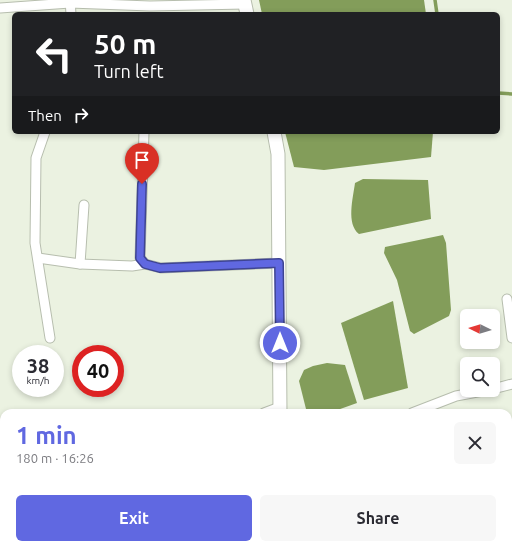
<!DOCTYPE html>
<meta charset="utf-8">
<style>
:root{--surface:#fff;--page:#f7f7f7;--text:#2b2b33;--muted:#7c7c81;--accent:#6068e1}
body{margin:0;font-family:Ubuntu,sans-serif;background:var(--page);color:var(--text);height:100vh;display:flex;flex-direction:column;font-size:15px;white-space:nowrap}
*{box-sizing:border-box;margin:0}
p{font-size:13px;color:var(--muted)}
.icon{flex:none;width:22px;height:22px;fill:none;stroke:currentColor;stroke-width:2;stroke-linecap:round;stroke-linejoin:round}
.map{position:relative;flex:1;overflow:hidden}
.panel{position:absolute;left:0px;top:409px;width:512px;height:140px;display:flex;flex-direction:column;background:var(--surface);border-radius:12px 12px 0 0;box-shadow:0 2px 6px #0003}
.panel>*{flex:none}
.hud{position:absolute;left:12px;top:12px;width:488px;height:122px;border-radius:6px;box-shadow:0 2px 6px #0003;background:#202124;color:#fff;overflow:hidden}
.needle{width:26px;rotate:275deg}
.tools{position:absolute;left:460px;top:309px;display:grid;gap:8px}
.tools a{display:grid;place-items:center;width:40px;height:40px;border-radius:6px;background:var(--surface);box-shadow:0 2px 6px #0003;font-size:20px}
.speed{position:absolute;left:12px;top:345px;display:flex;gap:8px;font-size:20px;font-weight:700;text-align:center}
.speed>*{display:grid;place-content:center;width:52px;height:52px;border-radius:50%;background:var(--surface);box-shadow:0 2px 6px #0003;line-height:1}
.speed small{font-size:10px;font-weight:400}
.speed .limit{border:6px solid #d22;background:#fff;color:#111}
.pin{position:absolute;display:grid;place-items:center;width:34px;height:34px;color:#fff;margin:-41px -17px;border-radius:50% 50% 50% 0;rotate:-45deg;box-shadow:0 0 4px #0007}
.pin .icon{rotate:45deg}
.me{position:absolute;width:44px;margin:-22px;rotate:0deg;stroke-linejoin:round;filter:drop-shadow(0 0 3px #0008)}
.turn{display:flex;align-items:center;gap:14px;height:84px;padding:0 16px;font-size:18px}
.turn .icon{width:52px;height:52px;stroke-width:2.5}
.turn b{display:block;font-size:28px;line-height:34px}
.then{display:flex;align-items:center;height:38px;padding:0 16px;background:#0003;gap:8px;font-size:15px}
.round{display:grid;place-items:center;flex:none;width:42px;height:42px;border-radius:6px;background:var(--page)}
.headline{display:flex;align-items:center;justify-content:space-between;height:68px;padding:0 16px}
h1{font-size:24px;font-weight:700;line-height:30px;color:var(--accent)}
.primary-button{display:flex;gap:8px;margin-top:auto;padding:8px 16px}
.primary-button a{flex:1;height:46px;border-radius:6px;background:var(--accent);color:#fff;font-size:16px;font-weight:700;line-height:46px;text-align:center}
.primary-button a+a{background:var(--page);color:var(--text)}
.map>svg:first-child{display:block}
.built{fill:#dce6ce}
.water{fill:#839d5a}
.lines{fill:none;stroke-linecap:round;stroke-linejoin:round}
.stream{stroke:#839d5a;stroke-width:3.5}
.street-casing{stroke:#b7beae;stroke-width:11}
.secondary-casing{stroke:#b7beae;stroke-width:15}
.street{stroke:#fff;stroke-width:9}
.secondary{stroke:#fff;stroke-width:13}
.route-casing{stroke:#3e4492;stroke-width:10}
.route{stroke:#6068e1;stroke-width:7}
</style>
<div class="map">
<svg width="512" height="549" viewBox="0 0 512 549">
<rect width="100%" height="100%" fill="#ebf2e1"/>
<polygon class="built" points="508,542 512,546 512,549 431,549 430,545 508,545"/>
<g class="water">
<polygon points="259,0 424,0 426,14 262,14"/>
<polygon points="285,132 433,132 431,157 324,170 294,167"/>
<path d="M 363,179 L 428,180 L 431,219 L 359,234 C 346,224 353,198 355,183 Z"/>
<polygon points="443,235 446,243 451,310 449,316 414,334 410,331 397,280 384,253 385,247"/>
<polygon points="393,301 408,388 364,400 341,323"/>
<polygon points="327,363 345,365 357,403 329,413 307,413 299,381 304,370 313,366"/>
</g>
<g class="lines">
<g class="stream">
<polyline points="435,0 437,14"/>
<polyline points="498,93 512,94"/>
</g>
<defs>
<g id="street">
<polyline points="70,0 71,14"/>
<polyline points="0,8 70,3 150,6 245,4"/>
<polyline points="45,132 36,158 35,243 50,338"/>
<polyline points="144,132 140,258 145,264 161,268 279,263"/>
<polyline points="84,205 80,264 132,266 145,264"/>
<polyline points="38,258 80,264"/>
<polyline points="507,299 512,338"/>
<polyline points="493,389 512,384"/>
<polyline points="264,413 280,407"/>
<polyline points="412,413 456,396 488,390"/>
<polyline points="0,453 4,455"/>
<polyline points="508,482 512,481"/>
<polyline points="508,537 512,541"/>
<polyline points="71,545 72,549"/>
<polyline points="417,545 418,549"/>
<polyline points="327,549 337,545"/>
</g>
<g id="secondary">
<polyline points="244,0 247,14"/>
<polyline points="274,132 278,154 280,413"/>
<polyline points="274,549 276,545"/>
</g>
</defs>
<use href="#street" class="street-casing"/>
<use href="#secondary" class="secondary-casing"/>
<use href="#street" class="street"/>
<use href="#secondary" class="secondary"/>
</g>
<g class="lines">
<defs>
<polyline id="route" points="142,184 140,258 145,264 160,268 279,263 280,343"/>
</defs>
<use href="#route" class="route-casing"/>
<use href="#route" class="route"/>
</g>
</svg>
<div class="tools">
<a><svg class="needle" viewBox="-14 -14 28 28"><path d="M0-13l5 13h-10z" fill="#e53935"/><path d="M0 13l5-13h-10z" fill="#7c7c81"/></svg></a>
<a><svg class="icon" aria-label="search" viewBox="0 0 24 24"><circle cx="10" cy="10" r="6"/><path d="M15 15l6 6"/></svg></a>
</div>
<div class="speed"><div>38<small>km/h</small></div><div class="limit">40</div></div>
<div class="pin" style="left:142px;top:184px;background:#d93025"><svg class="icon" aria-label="arrive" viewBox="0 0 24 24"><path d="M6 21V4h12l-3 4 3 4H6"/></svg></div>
<svg class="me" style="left:280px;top:343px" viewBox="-20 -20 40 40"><circle r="17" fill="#6068e1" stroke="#fff" stroke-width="3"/><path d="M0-11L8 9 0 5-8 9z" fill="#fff"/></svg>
<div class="hud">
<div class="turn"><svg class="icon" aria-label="left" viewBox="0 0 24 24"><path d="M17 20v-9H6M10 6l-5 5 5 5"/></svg><div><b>50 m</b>Turn left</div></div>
<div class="then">Then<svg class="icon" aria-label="right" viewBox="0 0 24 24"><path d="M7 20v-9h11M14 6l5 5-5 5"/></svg></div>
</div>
<section class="panel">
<div class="headline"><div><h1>1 min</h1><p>180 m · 16:26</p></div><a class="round"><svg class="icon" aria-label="close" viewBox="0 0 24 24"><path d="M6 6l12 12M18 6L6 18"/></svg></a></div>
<div class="primary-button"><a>Exit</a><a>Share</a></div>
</section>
</div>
